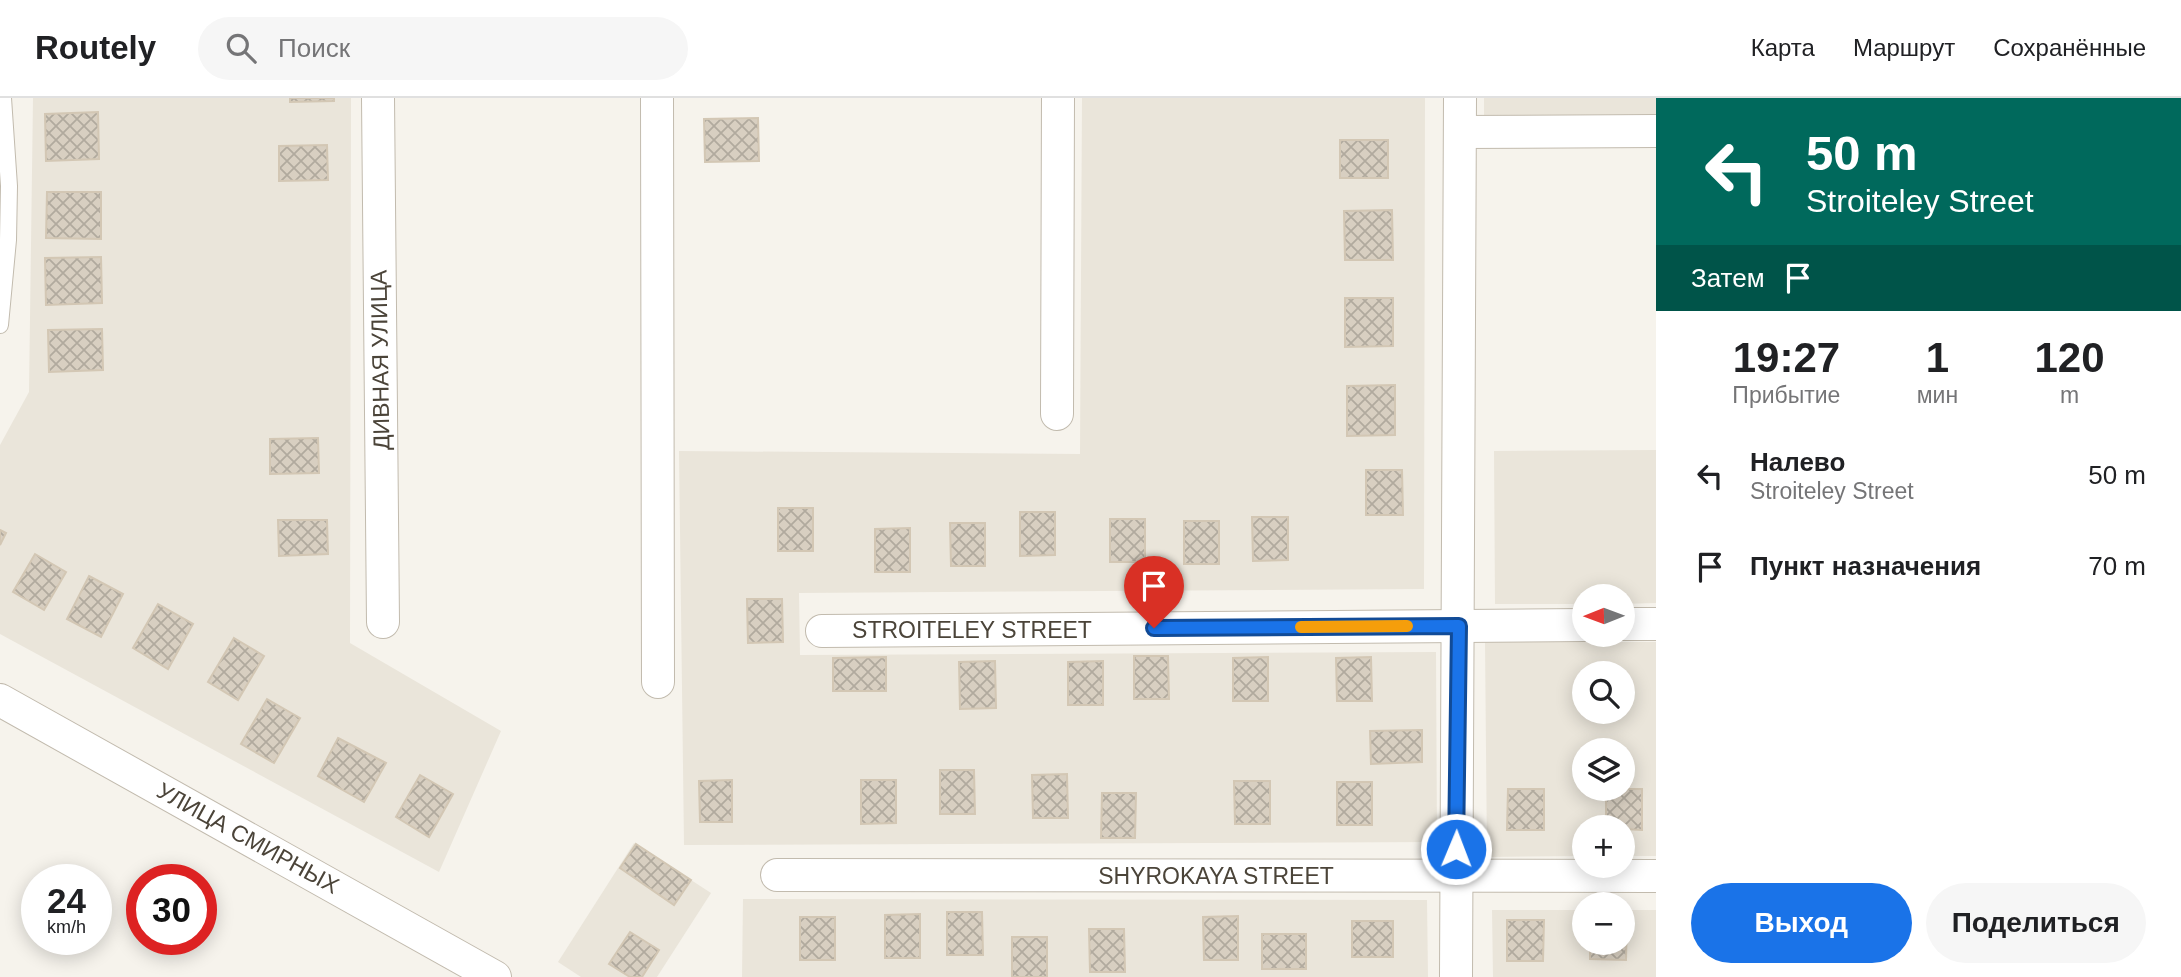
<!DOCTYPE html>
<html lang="ru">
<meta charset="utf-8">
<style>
:root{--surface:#fff;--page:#f6f6f6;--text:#202124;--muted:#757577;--line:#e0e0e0;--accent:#1a73e8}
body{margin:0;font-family:Arial,sans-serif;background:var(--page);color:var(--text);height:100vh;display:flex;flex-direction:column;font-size:26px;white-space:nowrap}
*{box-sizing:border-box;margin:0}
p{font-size:23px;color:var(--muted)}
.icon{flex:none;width:38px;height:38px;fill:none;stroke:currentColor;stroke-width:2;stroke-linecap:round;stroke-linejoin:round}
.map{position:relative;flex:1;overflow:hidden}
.side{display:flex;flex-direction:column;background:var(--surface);width:525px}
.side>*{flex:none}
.guide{background:#00695c;color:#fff;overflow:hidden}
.needle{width:46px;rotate:269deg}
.tools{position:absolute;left:1572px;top:486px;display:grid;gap:14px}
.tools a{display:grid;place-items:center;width:63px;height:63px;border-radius:50%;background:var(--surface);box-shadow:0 4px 18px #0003;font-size:35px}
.speed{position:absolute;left:21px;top:766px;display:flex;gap:14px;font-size:35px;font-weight:700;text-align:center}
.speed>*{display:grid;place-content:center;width:91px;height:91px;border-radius:50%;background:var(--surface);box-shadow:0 4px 18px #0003;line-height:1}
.speed small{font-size:18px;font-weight:400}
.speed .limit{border:10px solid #d22;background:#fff;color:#111}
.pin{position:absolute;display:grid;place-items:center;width:60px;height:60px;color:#fff;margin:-72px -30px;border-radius:50% 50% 50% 0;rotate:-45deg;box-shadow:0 0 7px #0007}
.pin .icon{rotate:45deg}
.me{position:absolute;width:77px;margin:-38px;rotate:1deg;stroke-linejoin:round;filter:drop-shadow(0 0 5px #0008)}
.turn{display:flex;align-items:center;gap:24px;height:147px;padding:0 35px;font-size:32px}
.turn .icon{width:91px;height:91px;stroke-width:2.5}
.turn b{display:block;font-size:49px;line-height:60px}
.then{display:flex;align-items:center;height:66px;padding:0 35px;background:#0003;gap:14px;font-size:26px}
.eta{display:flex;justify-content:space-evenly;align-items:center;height:119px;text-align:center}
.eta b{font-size:42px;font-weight:600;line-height:49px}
.cta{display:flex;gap:14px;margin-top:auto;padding:14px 35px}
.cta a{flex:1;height:80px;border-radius:42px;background:var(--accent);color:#fff;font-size:28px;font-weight:600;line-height:80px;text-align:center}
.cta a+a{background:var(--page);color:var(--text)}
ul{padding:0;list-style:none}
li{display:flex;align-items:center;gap:21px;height:91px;padding:0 35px}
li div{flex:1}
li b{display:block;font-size:26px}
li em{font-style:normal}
header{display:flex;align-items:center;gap:42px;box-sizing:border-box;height:98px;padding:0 35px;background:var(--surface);border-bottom:2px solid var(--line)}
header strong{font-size:33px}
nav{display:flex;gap:38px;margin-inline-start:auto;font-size:24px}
.search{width:490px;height:63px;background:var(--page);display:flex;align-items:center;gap:18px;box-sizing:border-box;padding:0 24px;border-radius:38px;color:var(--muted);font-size:26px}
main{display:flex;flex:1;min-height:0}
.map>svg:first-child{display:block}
.residential{fill:#eae5da;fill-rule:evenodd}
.building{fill:url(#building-cross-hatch);stroke:#d3c7b4;stroke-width:2}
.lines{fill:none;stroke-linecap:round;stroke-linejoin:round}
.lane-casing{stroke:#c2bbae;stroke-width:18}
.street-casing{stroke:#c2bbae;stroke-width:34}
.lane{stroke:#fff;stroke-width:16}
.street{stroke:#fff;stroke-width:32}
.route-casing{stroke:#114b97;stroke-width:18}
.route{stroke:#1a73e8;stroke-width:12}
.slow{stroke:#f59e0b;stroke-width:12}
.labels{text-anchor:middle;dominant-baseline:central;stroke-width:5;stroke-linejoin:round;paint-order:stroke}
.street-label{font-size:23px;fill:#4b4439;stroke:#fff}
</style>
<header>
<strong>Routely</strong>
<div class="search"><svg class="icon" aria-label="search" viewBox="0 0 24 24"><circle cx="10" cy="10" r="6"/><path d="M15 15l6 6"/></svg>Поиск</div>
<nav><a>Карта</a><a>Маршрут</a><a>Сохранённые</a></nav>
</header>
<main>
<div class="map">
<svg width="1656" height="879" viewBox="0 0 1656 879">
<defs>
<pattern id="building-cross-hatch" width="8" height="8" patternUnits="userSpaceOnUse" patternTransform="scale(1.75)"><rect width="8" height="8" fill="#d8cfc1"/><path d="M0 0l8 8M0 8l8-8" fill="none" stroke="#b1aa9e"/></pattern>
</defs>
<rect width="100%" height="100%" fill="#f6f3ec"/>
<g class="residential">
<polygon points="33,0 351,0 350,545 501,633 439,774 0,536 0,347 29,294"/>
<polygon points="1082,0 1425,0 1424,491 799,495 800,557 1436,554 1437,744 684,747 679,353 1080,356"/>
<polygon points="1484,0 1656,0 1656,16 1484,18"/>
<polygon points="1656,352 1656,505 1622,506 1622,499 1584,499 1584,506 1495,506 1494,353"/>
<path d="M 1485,544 L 1656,544 L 1656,758 L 1622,758 L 1622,730 L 1584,730 L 1584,758 L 1487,759 ZM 1584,576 L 1622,576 L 1622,614 L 1584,614 ZM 1584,653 L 1622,653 L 1622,691 L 1584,691 Z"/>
<polygon points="634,745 711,795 657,879 581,879 558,864"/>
<polygon points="743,801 1427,802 1428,879 742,879"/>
<polygon points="1492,812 1584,812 1584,845 1622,845 1622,812 1656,812 1656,879 1493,879"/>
</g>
<g class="building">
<polygon points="290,0 334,0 334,3 290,4"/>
<polygon points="98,14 99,61 46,63 45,16"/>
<polygon points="758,20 759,63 705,64 704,21"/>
<rect x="1340" y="42" width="48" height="38"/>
<polygon points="327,47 328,82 279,83 279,48"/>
<polygon points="47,94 101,94 101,141 46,140"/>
<polygon points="1392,112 1393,162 1345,162 1344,113"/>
<polygon points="101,159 102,205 46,207 45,160"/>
<polygon points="1345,200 1393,200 1393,248 1345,249"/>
<polygon points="102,231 103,272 49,274 48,232"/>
<polygon points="1395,287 1395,337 1347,338 1347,288"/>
<polygon points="318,340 319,375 270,376 270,341"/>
<polygon points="1366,372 1402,372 1403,417 1366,417"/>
<rect x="778" y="410" width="35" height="43"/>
<polygon points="1020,414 1055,414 1055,457 1020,458"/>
<polygon points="1252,419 1288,419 1288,462 1253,463"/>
<rect x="1110" y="421" width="35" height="43"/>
<polygon points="278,422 327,422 328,456 279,458"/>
<rect x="1184" y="423" width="35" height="43"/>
<polygon points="950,425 985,425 985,468 951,468"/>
<polygon points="910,430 910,474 875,474 875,431"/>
<polygon points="0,432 6,435 0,447"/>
<polygon points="35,456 66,474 44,512 13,494"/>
<polygon points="89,478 123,496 101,539 67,521"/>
<polygon points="747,501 782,501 783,544 748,545"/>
<polygon points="158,506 193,526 168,571 133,550"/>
<polygon points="234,540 264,558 238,602 208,584"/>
<polygon points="1134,558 1168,558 1169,601 1134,601"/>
<polygon points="886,559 886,593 833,593 833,560"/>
<polygon points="1268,559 1268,603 1233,603 1233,560"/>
<polygon points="1371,559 1372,603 1337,603 1336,560"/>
<polygon points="995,563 996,610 960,611 959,564"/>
<polygon points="1103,563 1103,607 1068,607 1068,564"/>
<polygon points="267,601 300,620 274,665 241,646"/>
<polygon points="1422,632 1422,664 1371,666 1370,633"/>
<polygon points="338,640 386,665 364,704 318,678"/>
<polygon points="940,672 974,672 975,716 940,716"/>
<polygon points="1067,676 1068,720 1033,720 1032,677"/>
<polygon points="420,677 453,696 429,739 396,719"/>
<polygon points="732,682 732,724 700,724 699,683"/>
<polygon points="861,682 896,682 896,725 861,726"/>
<polygon points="1234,683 1270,683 1270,726 1235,726"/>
<rect x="1337" y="684" width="35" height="43"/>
<polygon points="1508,691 1544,691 1544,732 1507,732"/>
<polygon points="1606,691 1642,691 1642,732 1606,730"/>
<polygon points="1102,695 1136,695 1135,740 1101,740"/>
<polygon points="636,746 691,782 674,807 620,770"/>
<polygon points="947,814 982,814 983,857 947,857"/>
<polygon points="920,816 920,860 885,860 885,817"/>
<polygon points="1238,818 1238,862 1204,862 1203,819"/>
<rect x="800" y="819" width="35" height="43"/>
<polygon points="1622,820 1627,820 1626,862 1590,861 1590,845 1622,845"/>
<polygon points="1507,822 1544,822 1543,863 1507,863"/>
<rect x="1352" y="823" width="41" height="36"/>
<polygon points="1089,831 1124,831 1125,874 1090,874"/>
<polygon points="630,834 659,852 642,879 630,879 609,866"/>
<rect x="1262" y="836" width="44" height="35"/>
<rect x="1012" y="839" width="35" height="40"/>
</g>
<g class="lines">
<defs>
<polyline id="lane" points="0,227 8,142 9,88 3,0"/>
<g id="street">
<polyline points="378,0 383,524"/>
<polyline points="657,0 658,584"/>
<polyline points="1460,34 1656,33"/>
<polyline points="1057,316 1058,0"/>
<polyline points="1622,526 1656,526"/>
<polyline points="822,533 1584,527"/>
<polyline points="0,602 495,879"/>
<polyline points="777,777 1656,778"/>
<polyline points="1456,879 1460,0"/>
</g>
</defs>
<use href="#lane" class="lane-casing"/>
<use href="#street" class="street-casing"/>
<use href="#lane" class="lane"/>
<use href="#street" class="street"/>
</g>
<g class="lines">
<defs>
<polyline id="route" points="1154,530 1459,528 1456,751"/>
</defs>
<use href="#route" class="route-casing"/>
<use href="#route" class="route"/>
<polyline class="slow" points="1301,529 1407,528"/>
</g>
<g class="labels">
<g class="street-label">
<text transform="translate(380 262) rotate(-91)">ДИВНАЯ УЛИЦА</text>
<text x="972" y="532">STROITELEY STREET</text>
<text transform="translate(248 740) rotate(29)">УЛИЦА СМИРНЫХ</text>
<text x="1216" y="778">SHYROKAYA STREET</text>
</g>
</g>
</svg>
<div class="tools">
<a><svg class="needle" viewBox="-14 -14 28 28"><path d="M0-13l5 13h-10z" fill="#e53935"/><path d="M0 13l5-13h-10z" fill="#757577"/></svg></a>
<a><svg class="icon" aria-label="search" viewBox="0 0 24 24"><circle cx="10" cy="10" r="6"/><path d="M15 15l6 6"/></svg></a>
<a><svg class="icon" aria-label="layers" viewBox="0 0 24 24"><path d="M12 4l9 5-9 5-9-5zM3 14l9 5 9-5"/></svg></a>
<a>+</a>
<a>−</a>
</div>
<div class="speed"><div>24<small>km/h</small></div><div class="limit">30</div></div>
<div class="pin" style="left:1154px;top:530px;background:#d93025"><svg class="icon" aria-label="arrive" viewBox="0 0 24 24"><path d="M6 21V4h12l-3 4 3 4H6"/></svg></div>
<svg class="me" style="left:1456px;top:751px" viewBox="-20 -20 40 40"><circle r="17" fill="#1a73e8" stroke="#fff" stroke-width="3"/><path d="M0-11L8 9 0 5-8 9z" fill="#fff"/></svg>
</div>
<section class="side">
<div class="guide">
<div class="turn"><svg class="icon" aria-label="left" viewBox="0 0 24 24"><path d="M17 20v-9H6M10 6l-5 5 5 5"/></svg><div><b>50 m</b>Stroiteley Street</div></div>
<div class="then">Затем<svg class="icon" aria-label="arrive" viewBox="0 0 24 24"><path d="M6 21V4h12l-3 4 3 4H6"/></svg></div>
</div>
<div class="eta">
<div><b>19:27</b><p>Прибытие</p></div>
<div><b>1</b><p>мин</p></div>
<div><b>120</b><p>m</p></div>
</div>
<ul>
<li><svg class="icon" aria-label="left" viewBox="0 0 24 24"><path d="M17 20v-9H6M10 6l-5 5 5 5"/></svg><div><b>Налево</b><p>Stroiteley Street</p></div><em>50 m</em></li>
<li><svg class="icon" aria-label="arrive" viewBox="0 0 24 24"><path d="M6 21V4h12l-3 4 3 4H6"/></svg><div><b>Пункт назначения</b></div><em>70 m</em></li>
</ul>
<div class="cta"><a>Выход</a><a>Поделиться</a></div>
</section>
</main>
